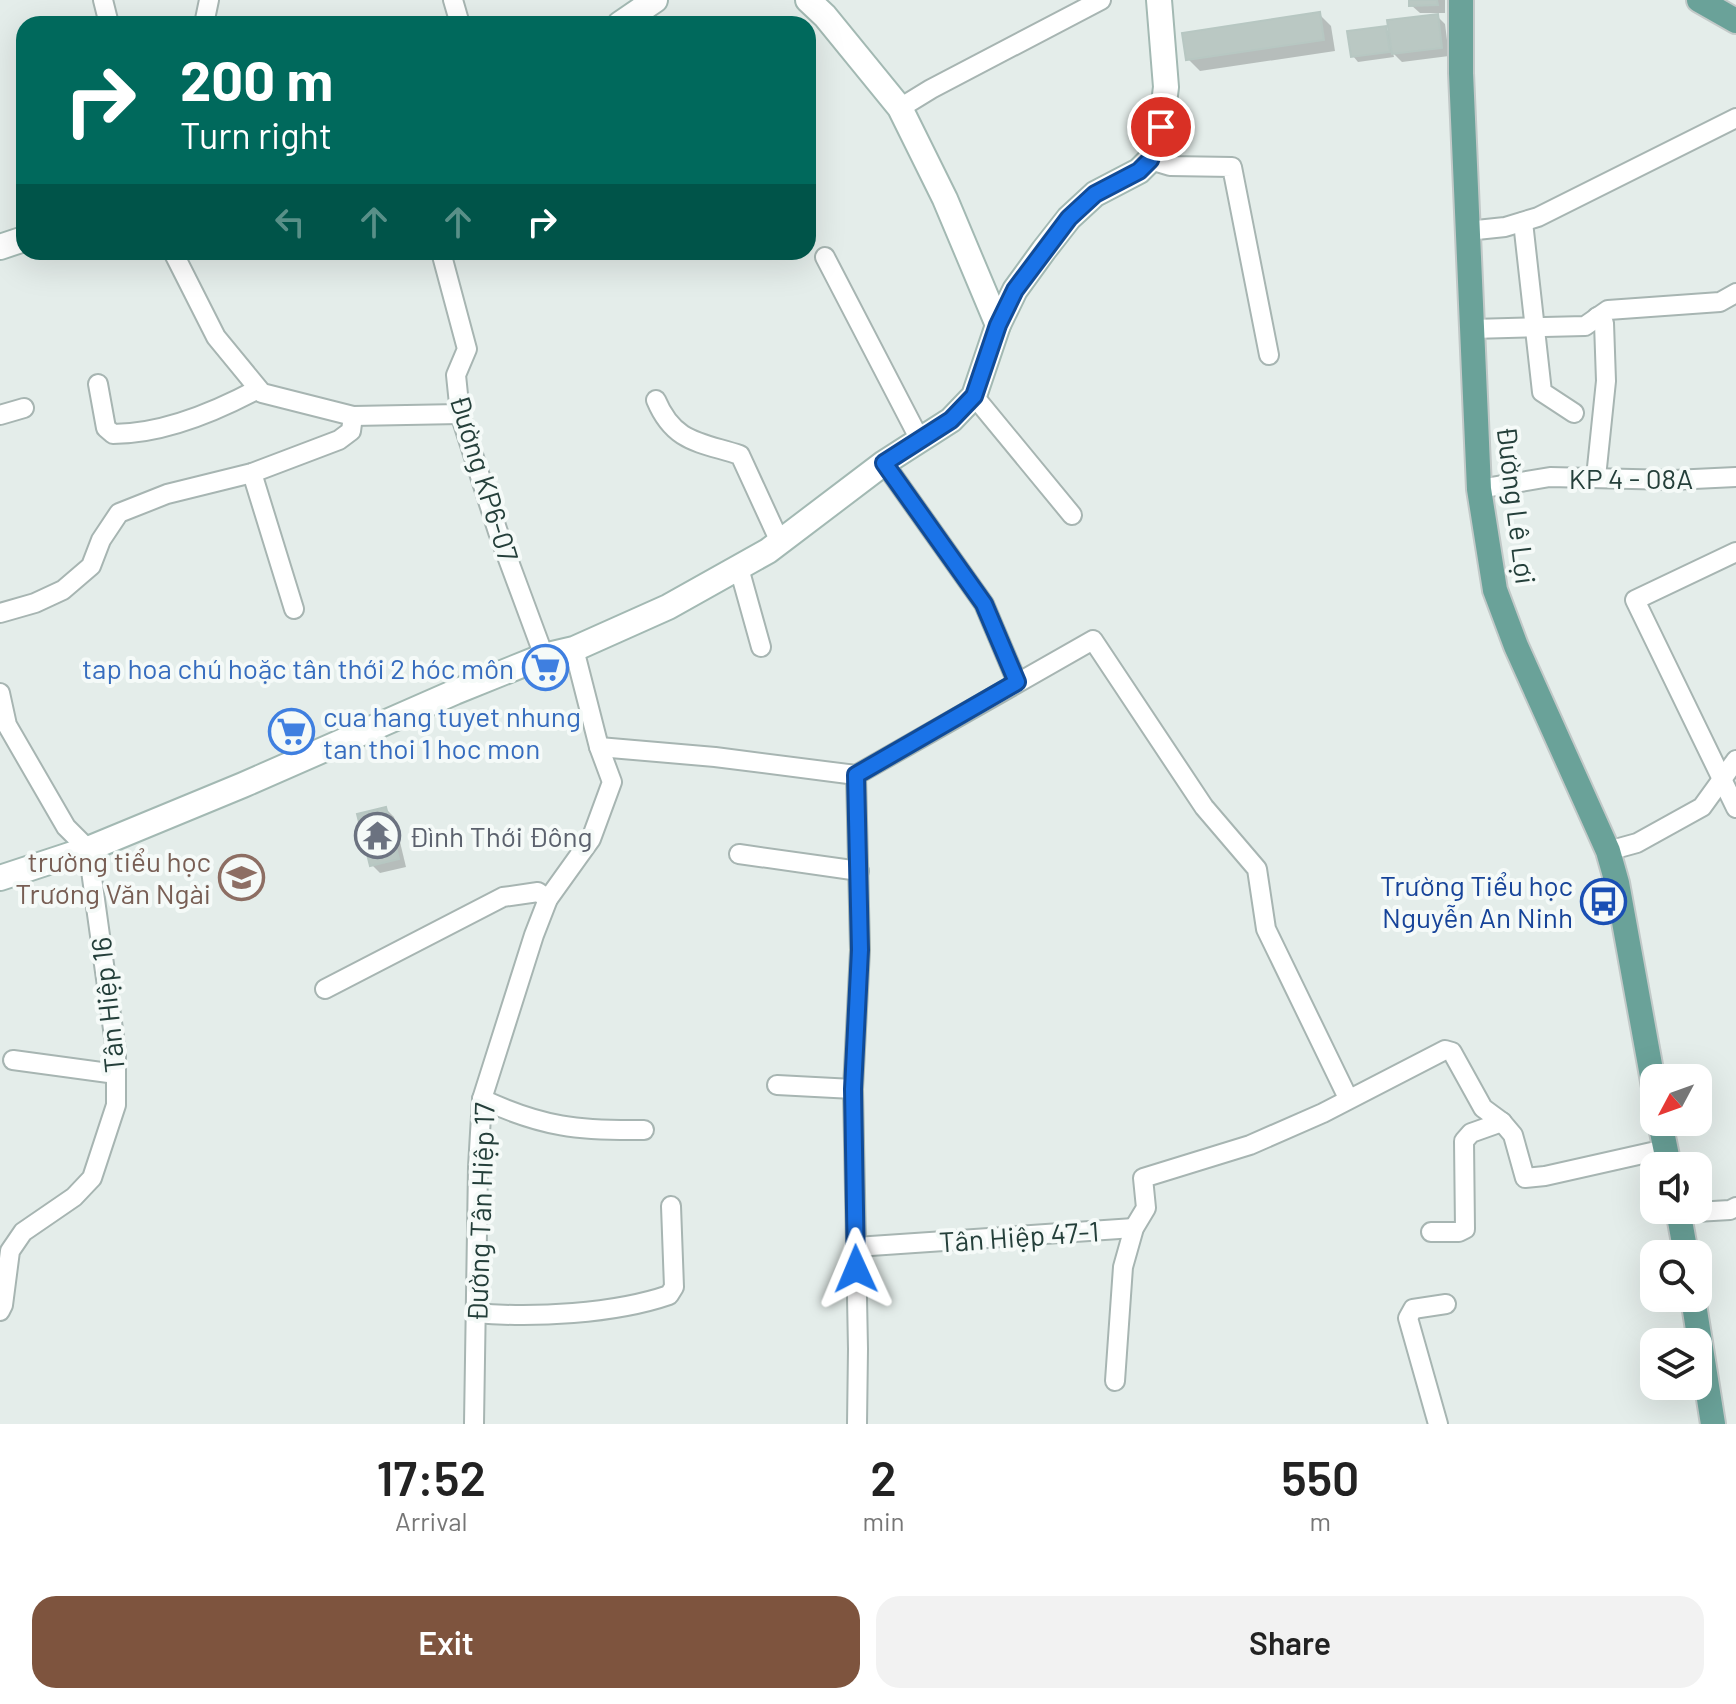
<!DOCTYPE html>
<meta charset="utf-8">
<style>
:root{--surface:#fff;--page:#f2f2f2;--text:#222;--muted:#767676;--accent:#7e543e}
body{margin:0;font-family:Barlow,sans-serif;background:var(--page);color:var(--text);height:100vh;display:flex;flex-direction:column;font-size:30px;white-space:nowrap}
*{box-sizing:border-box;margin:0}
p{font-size:26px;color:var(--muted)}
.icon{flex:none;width:44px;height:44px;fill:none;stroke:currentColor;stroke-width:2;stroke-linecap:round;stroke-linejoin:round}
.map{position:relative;height:1424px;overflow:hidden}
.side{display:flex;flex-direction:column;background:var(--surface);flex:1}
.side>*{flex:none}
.guide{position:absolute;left:16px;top:16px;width:800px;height:244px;border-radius:24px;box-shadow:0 8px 32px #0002;background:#00695c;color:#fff;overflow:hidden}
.needle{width:52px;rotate:229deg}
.tools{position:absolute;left:1640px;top:1064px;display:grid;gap:16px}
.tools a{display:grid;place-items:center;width:72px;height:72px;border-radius:16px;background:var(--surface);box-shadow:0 8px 32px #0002;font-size:40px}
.pin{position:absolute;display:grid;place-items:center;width:68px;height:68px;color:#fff;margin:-34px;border:4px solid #fff;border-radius:50%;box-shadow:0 2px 8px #0007}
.me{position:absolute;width:88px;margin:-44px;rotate:359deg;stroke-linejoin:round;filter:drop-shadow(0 0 6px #0008)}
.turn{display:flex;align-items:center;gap:28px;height:168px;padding:0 32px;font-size:36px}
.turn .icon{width:104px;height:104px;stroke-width:2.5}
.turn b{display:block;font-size:56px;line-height:68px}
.lanes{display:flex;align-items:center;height:76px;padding:0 32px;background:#0003;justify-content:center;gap:40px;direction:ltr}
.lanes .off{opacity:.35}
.eta{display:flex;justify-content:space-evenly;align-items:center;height:136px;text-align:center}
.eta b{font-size:48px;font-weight:600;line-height:56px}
.cta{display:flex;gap:16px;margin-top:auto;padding:16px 32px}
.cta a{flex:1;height:92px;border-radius:24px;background:var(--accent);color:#fff;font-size:32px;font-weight:600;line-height:92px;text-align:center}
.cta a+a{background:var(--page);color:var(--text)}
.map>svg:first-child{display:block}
.shadow{fill:#0003}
.building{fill:#bac8c3;stroke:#b7c7c2;stroke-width:2}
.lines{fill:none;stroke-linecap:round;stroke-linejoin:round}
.street-casing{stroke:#a7b5b2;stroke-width:22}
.secondary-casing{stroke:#a3b9b3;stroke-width:28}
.primary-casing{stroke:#c2c9c8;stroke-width:28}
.street{stroke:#fff;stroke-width:18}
.secondary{stroke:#fff;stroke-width:24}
.primary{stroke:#6aa299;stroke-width:24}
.route-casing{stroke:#114b97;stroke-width:20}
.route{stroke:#1a73e8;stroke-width:14}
.labels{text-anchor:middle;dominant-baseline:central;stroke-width:8;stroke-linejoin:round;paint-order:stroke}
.street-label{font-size:28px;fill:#243f3a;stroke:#f5faf8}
.shop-label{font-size:28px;fill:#366cbe;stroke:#f5faf8;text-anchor:end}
.worship-label{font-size:28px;fill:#5b616d;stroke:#f5faf8;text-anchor:start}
.education-label{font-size:28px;fill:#785e54;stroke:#f5faf8;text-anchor:end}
.transit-label{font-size:28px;fill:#164399;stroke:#f5faf8;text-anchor:end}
</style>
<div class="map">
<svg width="1736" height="1424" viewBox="0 0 1736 1424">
<rect width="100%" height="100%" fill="#e4edea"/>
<g class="shadow">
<polygon points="1411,0 1445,0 1445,13 1420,13 1411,5"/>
<polygon points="1319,14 1331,26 1335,51 1200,71 1188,59"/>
<polygon points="1435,14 1445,24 1449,56 1402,62 1393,53 1394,57 1358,62 1353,56 1385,28 1391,34 1435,16"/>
<polygon points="386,809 394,817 406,867 380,873 372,865"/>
</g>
<g class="building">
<polygon points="1409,0 1437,0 1438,5 1409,6"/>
<polygon points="1320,12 1324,40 1186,60 1182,33"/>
<polygon points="1438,14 1442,48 1392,54 1387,20"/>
<polygon points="1386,26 1390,52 1351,57 1347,31"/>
<polygon points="386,807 399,859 370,866 357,814"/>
</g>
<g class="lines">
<defs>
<g id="street">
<polyline points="103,0 109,24"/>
<polyline points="453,0 460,24"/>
<polyline points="204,24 209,0"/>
<polyline points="900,108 931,89 1101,0"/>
<polyline points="1150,160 1170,166 1232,167 1269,355"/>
<polyline points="1523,222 1542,392 1574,413"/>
<polyline points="1467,231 1505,227 1538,217 1736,118"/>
<polyline points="173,252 216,337 262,393 353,416 460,414"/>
<polyline points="441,252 467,349 456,375 460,414 498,532 544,656"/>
<polyline points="825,257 920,440"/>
<polyline points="1472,329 1585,326 1608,310 1720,302 1736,293"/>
<path d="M 98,384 L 106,428 L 113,434 C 161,434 215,412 258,389"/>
<polyline points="974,396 1072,515"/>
<path d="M 656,400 C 674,443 700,442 740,455 L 780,542"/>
<polyline points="0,415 24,408"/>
<polyline points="884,463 984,604 1017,682"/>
<polyline points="252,473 294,609"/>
<polyline points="1596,477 1606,381 1604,323 1597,317"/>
<polyline points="1479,489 1550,477 1673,480 1736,477"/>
<polyline points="1736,552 1635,600 1736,808"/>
<polyline points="739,568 761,647"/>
<polyline points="0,613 35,603 63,590 91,566 101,540 119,513 167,494 252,473 339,440 351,431 353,416"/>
<polyline points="0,693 7,725 66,827 88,849 116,1051 116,1105 92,1178 74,1197 23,1232 10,1251 3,1305 0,1311"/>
<polyline points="599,747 715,757 856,775 1093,640 1204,807 1257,869 1266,929 1348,1098"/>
<polyline points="856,775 860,950 853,1089 858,1349 857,1424"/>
<polyline points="1608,851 1637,843 1702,807 1736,760"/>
<polyline points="739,854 859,871"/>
<polyline points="325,989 503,897 538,892 548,899"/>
<polyline points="13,1060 116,1074"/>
<polyline points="777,1085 853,1089"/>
<path d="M 482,1099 C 542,1127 579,1131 644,1130"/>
<polyline points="1679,1213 1730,1210 1736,1207"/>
<polyline points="1431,1232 1459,1232 1465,1229 1464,1141 1471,1133 1502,1122"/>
<polyline points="856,1247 1134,1228"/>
<path d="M 475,1313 C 533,1318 614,1314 669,1295 L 674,1287 L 671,1206"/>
<polyline points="1115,1381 1123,1267 1134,1228 1146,1208 1143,1178 1250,1145 1323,1113 1445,1050 1452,1052 1483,1108 1502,1122 1513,1135 1525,1178 1545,1176 1665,1149"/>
<polyline points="474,1424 478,1167 482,1099 534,935 548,899 591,839 612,782 599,747 574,649"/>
<polyline points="1438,1424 1408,1318 1413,1309 1446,1304"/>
</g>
<g id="secondary">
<polyline points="808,0 825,16 900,108 945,199 998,325"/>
<polyline points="620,24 655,0"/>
<polyline points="0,247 24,239"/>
<polyline points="0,878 88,849 243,785 455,692 544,656 574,649 668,607 768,551 884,463 951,420 974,396 998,325 1015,290 1044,250 1069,218 1095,194 1139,171 1150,160 1161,127 1166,87 1159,0"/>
</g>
<g id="primary">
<polyline points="1461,0 1461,73 1479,489 1495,590 1516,646 1608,851 1617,883 1654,1087"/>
<polyline points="1699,0 1736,21"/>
<polyline points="1660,1122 1669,1166"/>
<polyline points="1678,1210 1686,1254"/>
<polyline points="1693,1298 1713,1424"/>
</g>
</defs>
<use href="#street" class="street-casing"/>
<use href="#secondary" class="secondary-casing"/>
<use href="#primary" class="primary-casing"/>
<use href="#street" class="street"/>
<use href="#secondary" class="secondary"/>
<use href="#primary" class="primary"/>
</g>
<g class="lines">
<defs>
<polyline id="route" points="856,1269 853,1089 860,950 856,775 1017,682 984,604 884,463 951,420 974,396 998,325 1015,290 1069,218 1095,194 1139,171 1150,160 1161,127"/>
</defs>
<use href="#route" class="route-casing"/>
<use href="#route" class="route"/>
</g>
<defs>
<symbol id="supermarket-ring" viewBox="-11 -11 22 22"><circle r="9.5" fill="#f5faf8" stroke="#3f7fe0" stroke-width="1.5"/><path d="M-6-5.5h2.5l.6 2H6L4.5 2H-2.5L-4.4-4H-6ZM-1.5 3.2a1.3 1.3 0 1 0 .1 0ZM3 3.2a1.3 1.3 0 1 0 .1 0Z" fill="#3f7fe0"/></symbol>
<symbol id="temple-ring" viewBox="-11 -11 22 22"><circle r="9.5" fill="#f5faf8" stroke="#6b7280" stroke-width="1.5"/><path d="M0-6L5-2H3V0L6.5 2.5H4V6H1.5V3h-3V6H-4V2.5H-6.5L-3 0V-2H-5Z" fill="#6b7280"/></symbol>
<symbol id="school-ring" viewBox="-11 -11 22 22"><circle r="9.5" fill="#f5faf8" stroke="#8d6e63" stroke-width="1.5"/><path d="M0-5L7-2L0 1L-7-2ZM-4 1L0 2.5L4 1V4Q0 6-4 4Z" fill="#8d6e63"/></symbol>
<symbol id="bus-ring" viewBox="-11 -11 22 22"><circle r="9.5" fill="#f5faf8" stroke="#1a4fb4" stroke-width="1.5"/><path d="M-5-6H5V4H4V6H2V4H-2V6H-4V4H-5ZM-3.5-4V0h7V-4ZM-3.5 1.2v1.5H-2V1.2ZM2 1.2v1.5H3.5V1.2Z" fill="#1a4fb4"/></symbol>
</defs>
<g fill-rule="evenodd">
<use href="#supermarket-ring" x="520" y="642" width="51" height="51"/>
<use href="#supermarket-ring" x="266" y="706" width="51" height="51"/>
<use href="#temple-ring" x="352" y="810" width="51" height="51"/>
<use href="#school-ring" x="216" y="852" width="51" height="51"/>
<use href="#bus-ring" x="1578" y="876" width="51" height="51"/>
</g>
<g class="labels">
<g class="street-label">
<text transform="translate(485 478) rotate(73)">Đường KP6-07</text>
<text x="1631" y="478">KP 4 - 08A</text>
<text transform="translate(1517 505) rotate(83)">Đường Lê Lợi</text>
<text transform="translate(107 1005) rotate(-96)">Tân Hiệp 16</text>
<text transform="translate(480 1212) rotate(-88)">Đường Tân Hiệp 17</text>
<text transform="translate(1019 1236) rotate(-4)">Tân Hiệp 47-1</text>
</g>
<g class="shop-label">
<text x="514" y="668">tap hoa chú hoặc tân thới 2 hóc môn</text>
<text x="323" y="716" text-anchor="start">cua hang tuyet nhung<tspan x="323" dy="32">tan thoi 1 hoc mon</tspan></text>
</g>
<g class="worship-label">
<text x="409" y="836">Đình Thới Đông</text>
</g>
<g class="education-label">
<text x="211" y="861">trường tiểu học<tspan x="211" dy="32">Trương Văn Ngài</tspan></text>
</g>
<g class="transit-label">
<text x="1573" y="885">Trường Tiểu học<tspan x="1573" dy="32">Nguyễn An Ninh</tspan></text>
</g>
</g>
</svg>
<div class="tools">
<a><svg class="needle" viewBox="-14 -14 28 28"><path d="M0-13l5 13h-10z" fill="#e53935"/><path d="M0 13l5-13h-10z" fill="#767676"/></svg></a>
<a><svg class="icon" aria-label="sound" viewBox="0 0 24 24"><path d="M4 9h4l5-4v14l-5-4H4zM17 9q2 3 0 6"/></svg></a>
<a><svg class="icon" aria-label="search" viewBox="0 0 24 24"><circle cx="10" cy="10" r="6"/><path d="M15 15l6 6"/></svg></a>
<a><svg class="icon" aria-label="layers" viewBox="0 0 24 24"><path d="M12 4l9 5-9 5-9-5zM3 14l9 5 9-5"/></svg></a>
</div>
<div class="pin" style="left:1161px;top:127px;background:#d93025"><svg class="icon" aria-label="arrive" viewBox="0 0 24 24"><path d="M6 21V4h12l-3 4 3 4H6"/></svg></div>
<svg class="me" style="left:856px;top:1269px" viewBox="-20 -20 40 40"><path d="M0-17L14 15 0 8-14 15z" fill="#1a73e8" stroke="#fff" stroke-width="4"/></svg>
<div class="guide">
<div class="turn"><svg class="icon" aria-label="right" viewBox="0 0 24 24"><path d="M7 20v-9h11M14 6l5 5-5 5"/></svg><div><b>200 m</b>Turn right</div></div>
<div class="lanes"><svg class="icon off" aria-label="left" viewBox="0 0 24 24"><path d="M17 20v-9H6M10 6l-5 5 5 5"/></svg><svg class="icon off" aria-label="ahead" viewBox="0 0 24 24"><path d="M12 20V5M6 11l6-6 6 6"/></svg><svg class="icon off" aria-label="ahead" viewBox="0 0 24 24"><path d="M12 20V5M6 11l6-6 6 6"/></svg><svg class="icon" aria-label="right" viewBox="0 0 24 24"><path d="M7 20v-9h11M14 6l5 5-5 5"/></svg></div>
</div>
</div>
<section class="side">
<div class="eta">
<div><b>17:52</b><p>Arrival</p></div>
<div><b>2</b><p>min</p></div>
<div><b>550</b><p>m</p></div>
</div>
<div class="cta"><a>Exit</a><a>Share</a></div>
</section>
